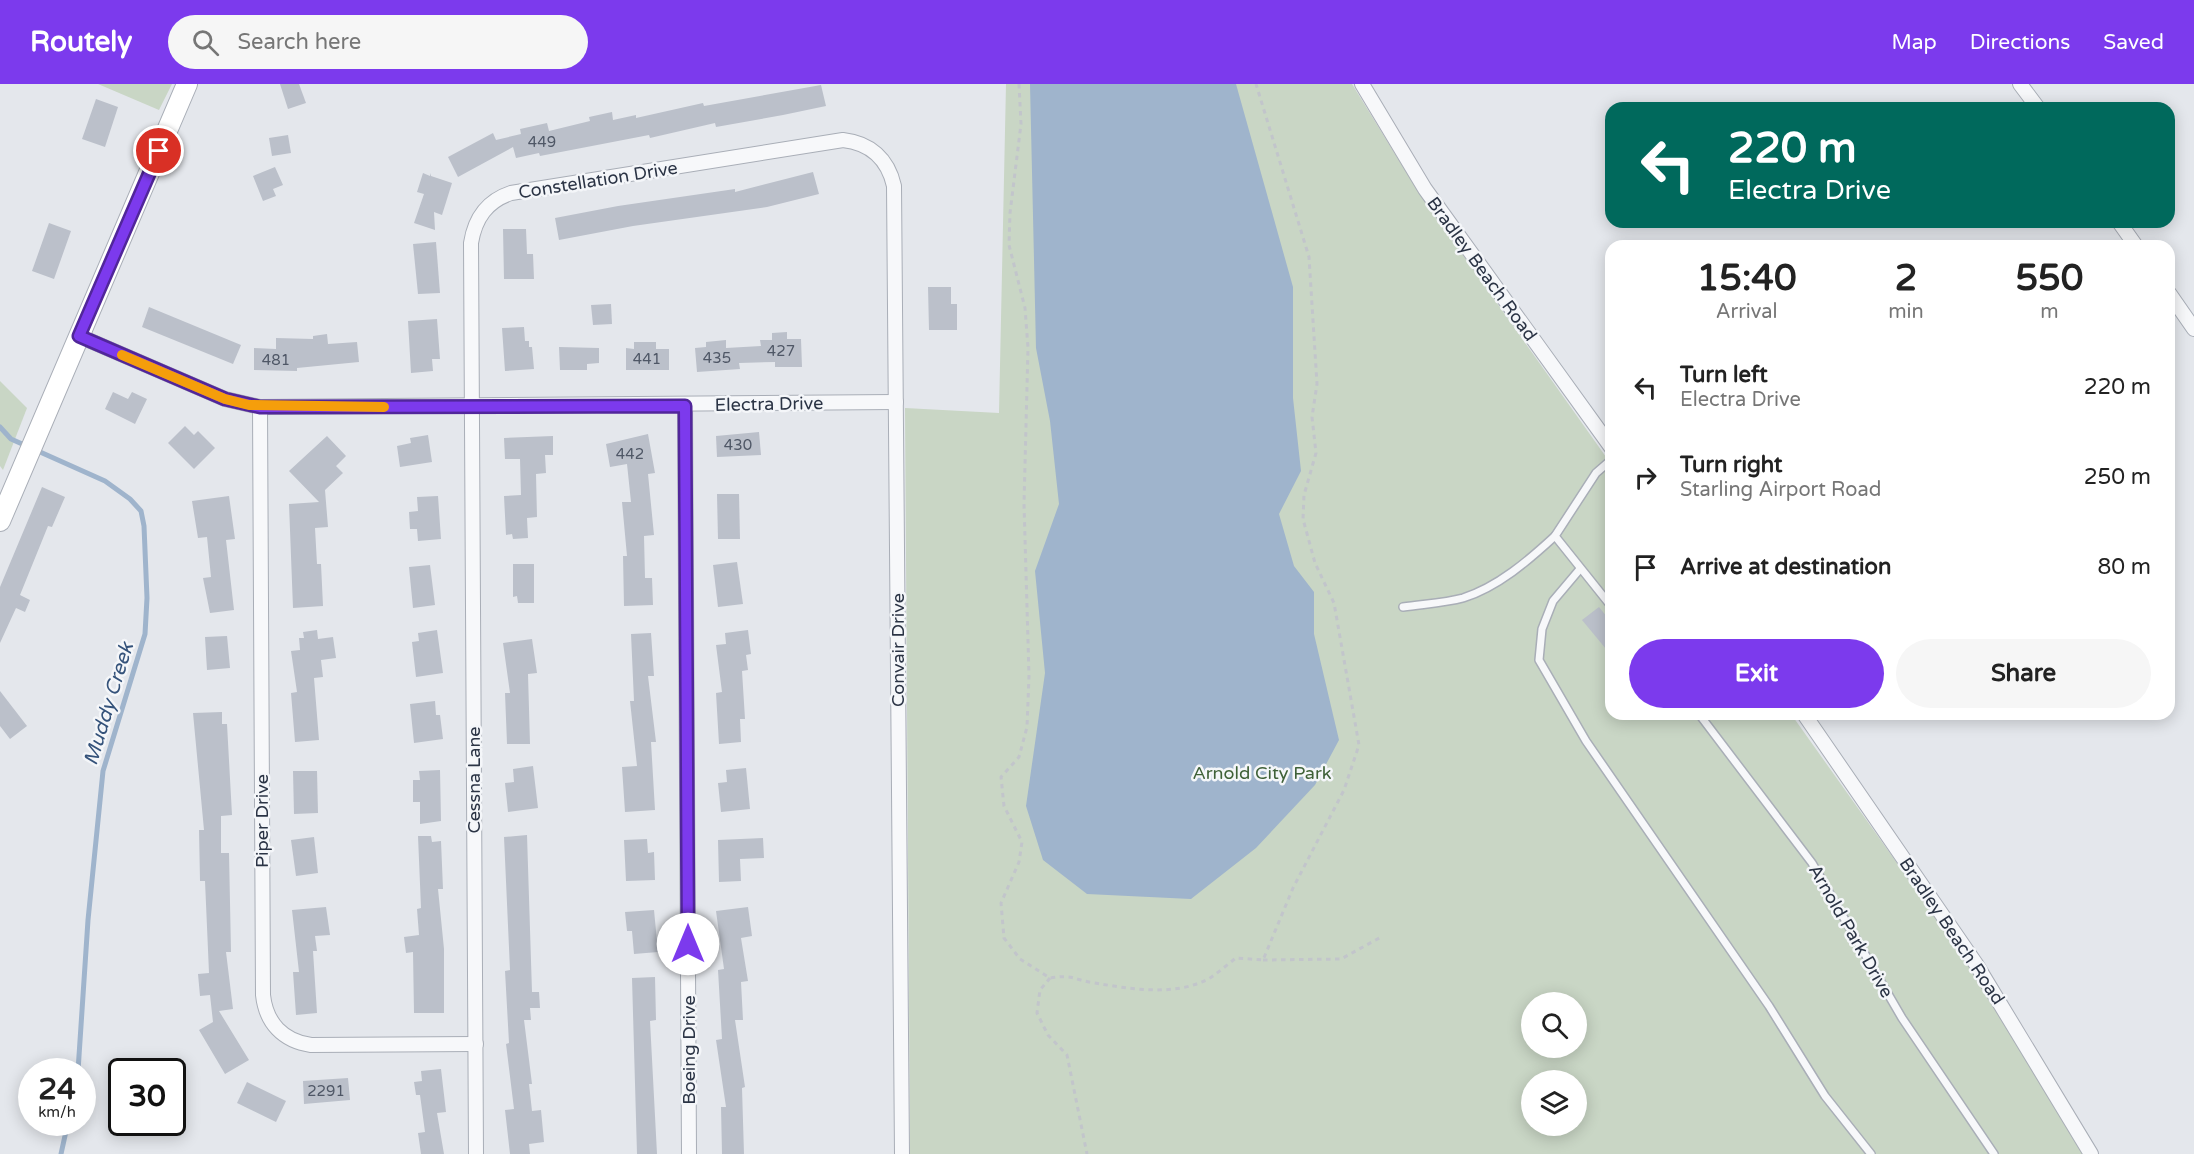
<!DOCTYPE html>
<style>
:root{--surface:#fff;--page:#f6f6f6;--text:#222;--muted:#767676;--accent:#7c3aed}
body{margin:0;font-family:"Varela Round",sans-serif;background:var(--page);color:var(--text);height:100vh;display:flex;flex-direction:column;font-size:22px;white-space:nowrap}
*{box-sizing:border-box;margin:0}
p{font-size:20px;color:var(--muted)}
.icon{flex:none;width:33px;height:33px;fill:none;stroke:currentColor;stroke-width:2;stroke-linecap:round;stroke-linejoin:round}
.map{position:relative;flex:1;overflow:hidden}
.side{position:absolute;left:1605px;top:156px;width:570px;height:480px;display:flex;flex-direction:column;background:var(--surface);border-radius:18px;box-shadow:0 3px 15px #0003}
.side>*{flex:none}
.guide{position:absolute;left:1605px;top:18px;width:570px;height:126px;border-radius:18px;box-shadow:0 3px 15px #0003;background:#00695c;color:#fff;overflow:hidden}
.fabs{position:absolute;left:1521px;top:908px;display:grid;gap:12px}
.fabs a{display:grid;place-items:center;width:66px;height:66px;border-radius:50%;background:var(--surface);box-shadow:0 3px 15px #0003;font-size:30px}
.speed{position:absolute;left:18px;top:974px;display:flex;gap:12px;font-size:30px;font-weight:700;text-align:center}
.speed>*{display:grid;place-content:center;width:78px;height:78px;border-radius:50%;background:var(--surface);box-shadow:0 3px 15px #0003;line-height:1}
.speed small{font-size:15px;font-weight:400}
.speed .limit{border:3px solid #111;border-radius:9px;background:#fff;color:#111}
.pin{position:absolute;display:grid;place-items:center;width:51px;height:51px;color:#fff;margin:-26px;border:3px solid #fff;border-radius:50%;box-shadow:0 2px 6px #0007}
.me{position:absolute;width:66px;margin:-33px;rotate:0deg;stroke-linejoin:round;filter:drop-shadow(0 0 4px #0008)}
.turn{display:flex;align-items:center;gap:21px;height:126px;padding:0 24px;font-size:27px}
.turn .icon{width:78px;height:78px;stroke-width:2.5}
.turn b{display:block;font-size:42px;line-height:51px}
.eta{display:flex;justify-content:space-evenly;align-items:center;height:102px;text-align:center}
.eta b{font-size:36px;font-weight:800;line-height:42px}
.cta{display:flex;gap:12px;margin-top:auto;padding:12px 24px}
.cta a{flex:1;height:69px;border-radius:36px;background:var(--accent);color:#fff;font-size:24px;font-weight:800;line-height:69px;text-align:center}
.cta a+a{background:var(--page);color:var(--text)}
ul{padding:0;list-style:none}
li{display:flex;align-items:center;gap:18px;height:90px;padding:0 24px}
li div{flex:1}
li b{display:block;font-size:22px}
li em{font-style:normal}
header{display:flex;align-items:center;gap:36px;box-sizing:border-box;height:84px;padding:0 30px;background:var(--accent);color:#fff}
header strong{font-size:28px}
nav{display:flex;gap:33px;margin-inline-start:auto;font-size:21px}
.search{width:420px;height:54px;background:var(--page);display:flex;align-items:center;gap:15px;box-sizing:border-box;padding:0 21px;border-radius:33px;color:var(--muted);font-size:22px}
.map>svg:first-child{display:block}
.green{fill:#c9d6c5;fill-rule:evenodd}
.water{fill:#9fb4cc}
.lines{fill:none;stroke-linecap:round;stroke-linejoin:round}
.stream{stroke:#9fb4cc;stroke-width:5}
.building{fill:#bbc0ca}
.lane-casing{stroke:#a9aeb7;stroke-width:10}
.street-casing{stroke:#a9aeb7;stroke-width:16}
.secondary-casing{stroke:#a9aeb7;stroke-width:22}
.path{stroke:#c2c5cb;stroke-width:3;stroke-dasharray:4.5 4.5;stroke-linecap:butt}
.lane{stroke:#f7f8fa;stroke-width:7}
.street{stroke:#f7f8fa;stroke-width:14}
.secondary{stroke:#fff;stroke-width:20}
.route-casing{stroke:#51269a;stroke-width:15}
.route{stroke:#7c3aed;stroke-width:10}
.slow{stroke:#f59e0b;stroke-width:10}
.labels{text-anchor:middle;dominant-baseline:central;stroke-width:5;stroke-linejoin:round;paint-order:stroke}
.number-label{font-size:15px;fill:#4f5766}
.street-label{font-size:18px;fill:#2b3445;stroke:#f4f6f9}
.park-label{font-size:18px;fill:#3f6138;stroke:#f4f6f9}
.water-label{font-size:20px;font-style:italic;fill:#34527a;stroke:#f4f6f9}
</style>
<header>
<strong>Routely</strong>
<div class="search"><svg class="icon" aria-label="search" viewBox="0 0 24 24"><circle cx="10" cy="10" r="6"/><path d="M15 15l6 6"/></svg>Search here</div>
<nav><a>Map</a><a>Directions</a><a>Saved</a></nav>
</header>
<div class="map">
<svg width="2194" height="1070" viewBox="0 0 2194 1070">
<rect width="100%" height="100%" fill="#e4e7ec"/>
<g class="green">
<polygon points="98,0 172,0 159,26"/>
<path d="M 1006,0 L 1352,0 L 1419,109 L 1611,380 L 1611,630 L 1791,630 L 1971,883 L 2084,1070 L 910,1070 L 905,324 L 999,329 ZM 1532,918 L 1576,918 L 1576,963 L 1532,963 ZM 1532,996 L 1576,996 L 1576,1041 L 1532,1041 Z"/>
<polygon points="0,297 27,324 3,386 0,382"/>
</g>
<polygon class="water" points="1030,0 1236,0 1293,203 1293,314 1301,387 1279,430 1294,482 1314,508 1314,550 1339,656 1315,701 1256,764 1191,815 1087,810 1043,776 1026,722 1045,589 1035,487 1059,420 1050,337 1036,264"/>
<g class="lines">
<g class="stream">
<polyline points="0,343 11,355 105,397 130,415 141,427 144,442 147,514 145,550 103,687 88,836 78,987"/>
<polyline points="61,1070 68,1038"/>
</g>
</g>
<g class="building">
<polygon points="280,0 299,0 306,19 288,25"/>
<polygon points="821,1 826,22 783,31 716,43 715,39 650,54 649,51 540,72 539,69 516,74 513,63 458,93 448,73 493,49 496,56 521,50 520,45 547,39 549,47 590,37 589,33 612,28 613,36 636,31 636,34 703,19 704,22"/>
<polygon points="96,15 118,23 105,63 82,55"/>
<polygon points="288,51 291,69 272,72 269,54"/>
<polygon points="275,83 283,101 273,105 276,112 263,117 253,92"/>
<polygon points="813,88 819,110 767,123 633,142 559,156 555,134 618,122 735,105 735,108"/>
<polygon points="423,89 430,92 431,89 431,92 452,99 442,131 434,128 435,146 414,139 424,110 417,108"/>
<polygon points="49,139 71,147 54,195 32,187"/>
<polygon points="503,145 526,145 527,170 533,170 534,195 504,195"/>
<polygon points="436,158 440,209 418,210 413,160"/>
<polygon points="928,203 951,203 951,220 957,220 957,246 929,246"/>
<polygon points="611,220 612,240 593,241 591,221"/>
<polygon points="149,223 241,261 233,280 142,243"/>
<polygon points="437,235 440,275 432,275 433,287 411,289 408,237"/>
<polygon points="524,243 525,257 529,257 529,263 532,263 534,285 505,287 502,244"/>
<polygon points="787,248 787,255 801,255 802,283 775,283 775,278 739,279 740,285 697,288 695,264 706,263 706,258 726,256 726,264 761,262 760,256 772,256 772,249"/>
<polygon points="327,250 328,260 357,258 359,278 297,284 297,287 254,286 254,264 276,265 276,254 313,255 313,252"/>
<polygon points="634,258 656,258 656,265 669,265 669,286 626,286 626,264 634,265"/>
<polygon points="559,263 599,264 599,279 587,280 587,286 560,286"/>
<polygon points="113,308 128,315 132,308 147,315 135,340 105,325"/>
<polygon points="185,342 194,351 198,347 215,364 194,385 168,359"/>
<polygon points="759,348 761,371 717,373 716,352"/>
<polygon points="648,350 655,389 648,390 654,451 644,452 645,494 652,494 653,521 624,522 623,472 627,472 622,418 631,418 627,380 610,383 606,360"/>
<polygon points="428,351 432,378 400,383 397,362 411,359 410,354"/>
<polygon points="327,352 346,372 336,382 343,389 325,406 328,443 315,444 317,480 321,480 323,522 293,524 289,420 319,418 289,387"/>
<polygon points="553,352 553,371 545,371 546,389 536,390 537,433 527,434 528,454 513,455 512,450 506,451 504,412 521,411 520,375 505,375 504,354"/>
<polygon points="42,403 65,413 52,443 48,442 20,511 30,516 25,528 16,524 0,559 0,503"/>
<polygon points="717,410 739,410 740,455 718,455"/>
<polygon points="229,412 235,455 226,456 234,526 210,529 203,494 211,493 207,453 198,454 192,417"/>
<polygon points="438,412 441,455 418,457 417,445 410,445 409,428 418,427 417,413"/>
<polygon points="737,478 743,520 718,523 713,481"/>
<polygon points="513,480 534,480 534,519 518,519 517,512 513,513"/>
<polygon points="430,481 435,521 413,524 409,483"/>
<polygon points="1599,523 1611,538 1611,571 1582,536"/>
<polygon points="317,546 318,555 333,553 336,574 321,576 323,593 314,594 319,656 295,658 291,609 297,608 291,567 300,566 299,554 304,554 303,548"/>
<polygon points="437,546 443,589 416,593 412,558 419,557 418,549"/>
<polygon points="748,546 751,570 746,571 748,586 742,587 745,635 740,635 741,658 719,660 716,609 722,608 716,561 726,560 725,549"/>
<polygon points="651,549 654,592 648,592 656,658 651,658 655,726 625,728 622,683 637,682 630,617 634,617 631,550"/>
<polygon points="227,552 230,584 207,586 205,553"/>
<polygon points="532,555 537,589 528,590 530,660 507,660 505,609 510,609 503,559"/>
<polygon points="0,607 27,642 10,655 0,642"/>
<polygon points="435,617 436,631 440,631 443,655 414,659 410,620"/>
<polygon points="222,628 222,640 227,640 232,731 221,732 221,769 229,769 231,868 226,868 233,925 219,927 249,976 225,990 199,946 213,938 210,911 200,912 198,890 209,889 205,797 200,797 199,746 204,746 193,629"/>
<polygon points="533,682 538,724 508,728 505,699 514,698 513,685"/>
<polygon points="746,684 750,725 721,728 718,699 727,698 726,686"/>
<polygon points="440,686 441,737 420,740 420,718 413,718 413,696 420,696 419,687"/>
<polygon points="293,687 317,687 318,729 294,730"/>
<polygon points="527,751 532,908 539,908 540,924 530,924 531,936 524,936 532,1000 529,1000 532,1027 541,1026 544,1058 529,1060 530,1070 510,1070 505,1026 514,1025 506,960 509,959 505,887 510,886 504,753"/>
<polygon points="418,752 431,752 432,758 441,757 443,805 438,805 444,865 444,929 414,929 413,868 406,869 404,853 419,851 417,825 421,824"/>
<polygon points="314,753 318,789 296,792 291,756"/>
<polygon points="763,754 764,774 740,775 741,797 719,798 718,756"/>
<polygon points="647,755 648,769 654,768 655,796 626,797 624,756"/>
<polygon points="326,823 330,851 315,852 317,867 313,867 317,929 296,931 293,888 299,888 292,826"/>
<polygon points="748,823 752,852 741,854 748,897 741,898 743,936 735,936 745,1003 742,1004 744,1070 722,1070 721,1023 726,1023 716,956 722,955 718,886 724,885 716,827"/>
<polygon points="654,826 658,868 634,870 632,847 627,847 625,828"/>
<polygon points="655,893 656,936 650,937 657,1070 637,1070 632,894"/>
<polygon points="441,985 446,1028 437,1029 444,1070 421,1070 418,1049 425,1048 420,1011 416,1011 414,998 422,997 421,987"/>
<polygon points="348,994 350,1016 304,1020 303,997"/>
<polygon points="247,998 286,1017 276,1038 237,1019"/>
</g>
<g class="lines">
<defs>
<g id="lane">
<polyline points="1611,376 1596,389 1555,452 1611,522"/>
<polyline points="1580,485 1553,517 1542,545 1539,576 1586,657 1769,922 1825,1012 1871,1070"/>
<path d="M 1403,523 C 1423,520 1445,519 1463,514 C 1498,503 1529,476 1555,452"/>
<polyline points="1699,630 1812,779 1902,934 1994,1070"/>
</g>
<g id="street">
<polyline points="1362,0 1425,105 1611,363"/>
<polyline points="2020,0 2038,24"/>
<polyline points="2119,138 2136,162"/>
<polyline points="2169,209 2194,245"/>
<polyline points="79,252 225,315 260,323 896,318"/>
<polyline points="685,322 689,1070"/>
<path d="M 260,323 L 263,911 C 266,939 283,957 311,961 L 476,960"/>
<polyline points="1804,630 1976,880 2091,1070"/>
<path d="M 476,1070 L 471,159 C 475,134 487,117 511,109 L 843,56 C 870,59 888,75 894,102 L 902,1070"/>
</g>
<polyline id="secondary" points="0,437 187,0"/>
</defs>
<use href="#lane" class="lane-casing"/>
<use href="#street" class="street-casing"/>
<use href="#secondary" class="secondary-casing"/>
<g class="path">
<path d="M 1019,0 L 1021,40 L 1010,129 L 1009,161 L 1025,224 L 1028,264 L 1024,420 L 1029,592 L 1027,643 L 1019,673 L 1001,693 L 1004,722 L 1022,758 L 1019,778 L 1001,819 L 1004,854 L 1020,875 L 1050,894 C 1074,890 1073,896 1095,899 C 1131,905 1176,913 1210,894 C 1219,888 1228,880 1236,874 L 1263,876 L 1293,804 L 1344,706 L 1359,661 L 1334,519 L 1315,479 L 1303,435 L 1304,411 L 1316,369 L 1312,333 L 1317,300 L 1309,173 L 1256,0"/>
<polyline points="1263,876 1341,875 1383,852"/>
<polyline points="1050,894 1040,906 1037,929 1048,951 1067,971 1087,1070"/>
</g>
<use href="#lane" class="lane"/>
<use href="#street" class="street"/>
<use href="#secondary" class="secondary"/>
</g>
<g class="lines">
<defs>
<polyline id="route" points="159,67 79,252 225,315 260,323 685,322 688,860"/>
</defs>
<use href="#route" class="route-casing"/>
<use href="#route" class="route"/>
<polyline class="slow" points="122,271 225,315 249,321 384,323"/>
</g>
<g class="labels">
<g class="number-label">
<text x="542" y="58">449</text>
<text x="781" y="267">427</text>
<text x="717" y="274">435</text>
<text x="647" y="275">441</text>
<text x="276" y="276">481</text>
<text x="738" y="361">430</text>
<text x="630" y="370">442</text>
<text x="326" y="1007">2291</text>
</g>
<g class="street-label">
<text transform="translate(598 96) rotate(-9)">Constellation Drive</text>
<text transform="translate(1482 185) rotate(54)">Bradley Beach Road</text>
<text transform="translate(769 320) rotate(-1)">Electra Drive</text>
<text transform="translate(898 566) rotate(-90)">Convair Drive</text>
<text transform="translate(474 696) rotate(-90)">Cessna Lane</text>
<text transform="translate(262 737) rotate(-90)">Piper Drive</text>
<text transform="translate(1851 847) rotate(60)">Arnold Park Drive</text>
<text transform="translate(1952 847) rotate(56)">Bradley Beach Road</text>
<text transform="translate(689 966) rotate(-90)">Boeing Drive</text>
</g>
<g class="park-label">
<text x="1262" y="689">Arnold City Park</text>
</g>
<g class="water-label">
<text transform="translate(109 620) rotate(-73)">Muddy Creek</text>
</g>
</g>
</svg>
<div class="fabs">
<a><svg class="icon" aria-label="search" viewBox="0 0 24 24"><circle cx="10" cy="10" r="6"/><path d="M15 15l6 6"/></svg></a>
<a><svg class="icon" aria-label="layers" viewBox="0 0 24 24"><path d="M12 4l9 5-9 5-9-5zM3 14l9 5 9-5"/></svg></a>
</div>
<div class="speed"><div>24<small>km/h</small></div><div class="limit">30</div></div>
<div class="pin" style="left:159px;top:67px;background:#d93025"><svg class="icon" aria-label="arrive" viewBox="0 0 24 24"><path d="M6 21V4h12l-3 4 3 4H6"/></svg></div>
<svg class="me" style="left:688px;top:860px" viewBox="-20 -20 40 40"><circle r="19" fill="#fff"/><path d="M0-13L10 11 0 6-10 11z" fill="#7c3aed"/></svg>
<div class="guide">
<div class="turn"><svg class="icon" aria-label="left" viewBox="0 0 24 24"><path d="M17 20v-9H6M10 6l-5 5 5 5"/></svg><div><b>220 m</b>Electra Drive</div></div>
</div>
<section class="side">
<div class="eta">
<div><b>15:40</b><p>Arrival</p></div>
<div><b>2</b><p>min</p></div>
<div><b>550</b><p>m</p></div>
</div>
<ul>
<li><svg class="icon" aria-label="left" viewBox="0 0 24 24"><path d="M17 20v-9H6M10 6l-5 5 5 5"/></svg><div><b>Turn left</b><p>Electra Drive</p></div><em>220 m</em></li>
<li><svg class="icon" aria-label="right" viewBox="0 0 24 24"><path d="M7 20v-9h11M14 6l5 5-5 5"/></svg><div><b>Turn right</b><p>Starling Airport Road</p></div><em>250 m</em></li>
<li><svg class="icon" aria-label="arrive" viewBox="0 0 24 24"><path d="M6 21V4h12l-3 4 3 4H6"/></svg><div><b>Arrive at destination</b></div><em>80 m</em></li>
</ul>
<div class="cta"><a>Exit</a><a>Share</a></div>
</section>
</div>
